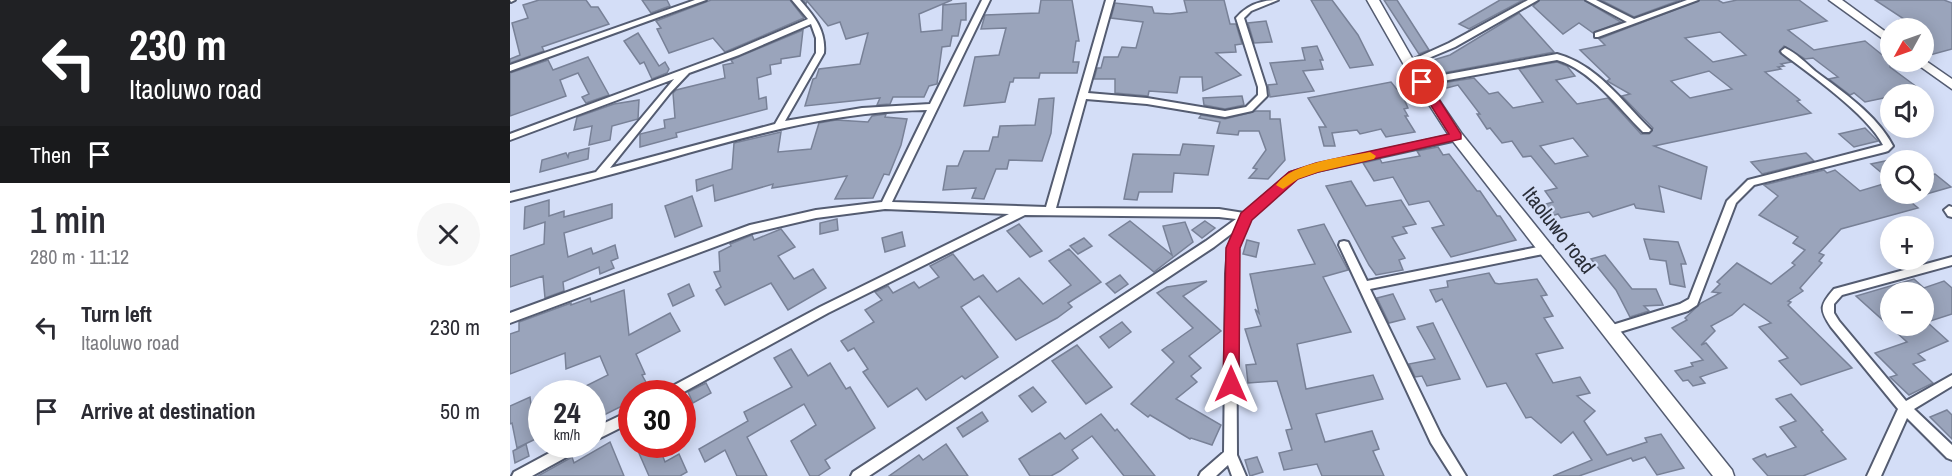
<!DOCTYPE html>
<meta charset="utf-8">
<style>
:root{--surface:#fff;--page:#f7f7f7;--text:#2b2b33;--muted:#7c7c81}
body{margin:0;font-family:"Archivo Narrow",sans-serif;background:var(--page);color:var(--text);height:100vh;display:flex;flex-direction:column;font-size:22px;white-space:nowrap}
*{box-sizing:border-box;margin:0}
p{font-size:20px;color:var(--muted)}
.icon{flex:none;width:33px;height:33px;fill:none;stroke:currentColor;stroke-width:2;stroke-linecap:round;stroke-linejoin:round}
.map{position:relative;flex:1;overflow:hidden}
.panel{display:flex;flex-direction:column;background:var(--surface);width:510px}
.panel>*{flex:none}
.banner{background:#202124;color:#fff;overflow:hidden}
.needle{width:39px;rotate:230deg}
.tools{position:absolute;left:1370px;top:18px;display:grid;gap:12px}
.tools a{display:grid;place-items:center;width:54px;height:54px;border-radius:50%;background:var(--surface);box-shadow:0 3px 15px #0003;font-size:30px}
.speed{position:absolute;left:18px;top:380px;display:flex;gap:12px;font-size:30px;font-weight:700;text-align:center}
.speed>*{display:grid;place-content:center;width:78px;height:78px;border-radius:50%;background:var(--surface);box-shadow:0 3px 15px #0003;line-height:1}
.speed small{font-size:15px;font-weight:400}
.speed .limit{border:9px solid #d22;background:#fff;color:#111}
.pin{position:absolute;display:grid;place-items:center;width:51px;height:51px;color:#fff;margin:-26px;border:3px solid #fff;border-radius:50%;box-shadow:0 2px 6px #0007}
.me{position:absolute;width:66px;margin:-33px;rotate:0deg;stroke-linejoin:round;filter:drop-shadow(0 0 4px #0008)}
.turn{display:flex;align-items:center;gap:21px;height:126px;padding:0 30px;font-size:27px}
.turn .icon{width:78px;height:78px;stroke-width:2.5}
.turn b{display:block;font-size:42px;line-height:51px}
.then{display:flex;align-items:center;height:57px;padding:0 30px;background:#0003;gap:12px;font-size:22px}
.round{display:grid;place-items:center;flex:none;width:63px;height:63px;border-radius:32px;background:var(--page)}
.head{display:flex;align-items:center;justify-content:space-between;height:102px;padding:0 30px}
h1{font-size:36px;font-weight:600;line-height:45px}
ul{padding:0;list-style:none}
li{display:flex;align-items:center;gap:18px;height:84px;padding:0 30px}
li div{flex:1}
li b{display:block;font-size:22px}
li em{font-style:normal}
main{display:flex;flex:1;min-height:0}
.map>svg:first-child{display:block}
.building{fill:#9aa4bb;stroke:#788197;stroke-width:1.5;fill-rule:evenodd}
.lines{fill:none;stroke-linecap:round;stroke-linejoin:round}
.street-casing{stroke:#545c71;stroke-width:4}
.secondary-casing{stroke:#545c71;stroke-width:3}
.street{fill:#fff;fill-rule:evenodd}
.secondary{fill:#fff;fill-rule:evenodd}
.route{fill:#e11d48;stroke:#92132f;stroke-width:1.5}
.slow{fill:#f59e0b}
.labels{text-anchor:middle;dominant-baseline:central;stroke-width:4.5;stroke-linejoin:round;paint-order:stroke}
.street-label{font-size:21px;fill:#292d37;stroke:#d4def7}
</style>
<main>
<section class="panel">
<div class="banner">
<div class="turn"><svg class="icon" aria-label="left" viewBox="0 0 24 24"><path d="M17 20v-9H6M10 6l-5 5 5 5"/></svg><div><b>230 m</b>Itaoluwo road</div></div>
<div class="then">Then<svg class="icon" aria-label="arrive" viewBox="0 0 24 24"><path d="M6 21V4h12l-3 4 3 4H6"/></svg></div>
</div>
<div class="head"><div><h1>1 min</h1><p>280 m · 11:12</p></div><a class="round"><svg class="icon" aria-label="close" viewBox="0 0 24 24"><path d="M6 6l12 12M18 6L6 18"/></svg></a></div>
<ul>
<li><svg class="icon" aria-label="left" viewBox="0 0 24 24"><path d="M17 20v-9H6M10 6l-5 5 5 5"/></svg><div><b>Turn left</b><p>Itaoluwo road</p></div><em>230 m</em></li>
<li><svg class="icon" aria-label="arrive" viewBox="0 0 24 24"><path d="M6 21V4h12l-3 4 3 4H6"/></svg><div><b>Arrive at destination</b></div><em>50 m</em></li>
</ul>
</section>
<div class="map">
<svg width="1442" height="476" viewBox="0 0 1442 476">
<rect width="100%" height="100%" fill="#d4def7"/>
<g class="building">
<polygon points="29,0 76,0 81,7 88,7 99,24 32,47 34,51 0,63 0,59 10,55 2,23 18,18 13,5"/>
<polygon points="132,0 157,0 160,6 141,13"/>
<polygon points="201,0 280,0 294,18 215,52 203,38 159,53 147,29 151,28 146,21"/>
<polygon points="293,0 442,0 409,14 411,32 432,30 433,5 456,3 456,20 451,20 448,36 442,36 440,46 432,47 427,84 419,86 414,97 383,97 380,104 367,105 370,98 295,106 303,79 306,78 309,69 350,64 358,33 336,39 330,22 318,26 297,1 296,4"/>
<polygon points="531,0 562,0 569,41 566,41 563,62 569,62 567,73 530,73 529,78 504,78 503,82 500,82 495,102 454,106 465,57 489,55 496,28 471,29 475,15 529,13"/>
<polygon points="674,0 714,0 720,24 726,24 732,44 725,45 726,52 706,53 731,75 693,91 692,77 670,77 667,93 639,91 638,96 605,93 605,79 584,79 587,68 591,68 594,57 608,57 612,47 626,48 633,22 601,18 605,3 642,7 644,13 660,14 677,12"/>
<polygon points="801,0 822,0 848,35 863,65 840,68"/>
<polygon points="874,0 887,0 919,50 909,54"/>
<polygon points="990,0 1013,0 959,29 949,24"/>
<polygon points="1030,0 1074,0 1111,22 1083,33 1069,23 1053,34 1023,6"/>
<polygon points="1091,0 1170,0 1124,17"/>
<path d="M 1190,0 L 1208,0 L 1213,3 L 1227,0 L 1289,0 L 1317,21 L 1278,30 L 1304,50 L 1355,41 L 1376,58 L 1380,57 L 1380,67 L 1411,90 L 1355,102 L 1344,93 L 1340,95 L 1319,79 L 1328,77 L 1303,58 L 1295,59 L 1274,46 L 1269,52 L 1281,62 L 1271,64 L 1274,66 L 1268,67 L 1271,69 L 1255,72 L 1290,100 L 1287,101 L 1301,113 L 1144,146 L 1197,167 L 1191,199 L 1149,186 L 1154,212 L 1126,208 L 1124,204 L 1083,217 L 1079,212 L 1051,218 L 1048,214 L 1042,216 L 1033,205 L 1043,202 L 1035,191 L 1047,188 L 1021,156 L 1013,157 L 1002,141 L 992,143 L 980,128 L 977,129 L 967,114 L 970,114 L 948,85 L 937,88 L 932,83 L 964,78 L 979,94 L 988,92 L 1003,108 L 1033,102 L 1009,69 L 1047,62 L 1057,66 L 1065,76 L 1046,80 L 1067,104 L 1098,98 L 1131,134 L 1139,134 L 1143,128 L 1112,96 L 1120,94 L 1097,81 L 1100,79 L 1070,50 L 1095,45 L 1089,39 ZM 1210,32 L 1236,55 L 1203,62 L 1175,38 ZM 1199,71 L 1222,89 L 1180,98 L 1161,81 ZM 1063,138 L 1078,156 L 1045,164 L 1030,146 Z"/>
<polygon points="1365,0 1434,0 1442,3 1442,49 1420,55 1413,51 1413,28 1406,28 1390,20 1394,19"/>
<polygon points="1009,13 1044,52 922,75 910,64 940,55"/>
<polygon points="756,21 762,42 744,43 738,23"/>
<polygon points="293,30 290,56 271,59 271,63 260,65 261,74 247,78 249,99 256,97 257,109 166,133 167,137 130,147 130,134 155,128 154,120 165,118 163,93 166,90 215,78 213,65 223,63 221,60"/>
<polygon points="128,33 149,66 155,62 159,69 157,73 142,79 134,62 130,64 114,41"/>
<polygon points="807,46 813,60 810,60 813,69 793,71 804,91 760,97 758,85 767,84 760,63 795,60 792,48"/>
<polygon points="78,57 99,95 76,103 72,97 79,94 68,73 50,80 56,96 0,116 0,73 38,60 43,70"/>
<polygon points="881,82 893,97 898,108 894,109 898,116 895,116 905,132 876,137 871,129 850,134 847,130 822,133 825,146 814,146 809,127 816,127 798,98"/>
<polygon points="732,96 734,105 715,109 694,105 693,98"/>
<polygon points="544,98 541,133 532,161 499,160 497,169 486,169 474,199 462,198 466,188 433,190 437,166 448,166 454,151 479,151 483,137 488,137 490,126 525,125 529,99"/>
<polygon points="129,100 128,119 102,126 100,140 79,145 82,126 64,130 67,117 104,104"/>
<polygon points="746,111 760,111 760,119 770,119 775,160 758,179 739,178 747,169 743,168 756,150 749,131 729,131 728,135 707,133 710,122 689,118 691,115 715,119"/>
<polygon points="376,114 375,117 397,119 391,145 379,175 374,174 363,198 325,199 337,176 262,188 263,184 205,201 203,185 187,191 186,180 222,169 224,143 271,132 268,152 301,149 309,123 326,120 358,122 362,116"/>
<polygon points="1355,128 1368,141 1344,147 1329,134"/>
<polygon points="673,144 704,146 698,175 664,173 662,192 629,192 627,200 614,199 623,154 670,155"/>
<polygon points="928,147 933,155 939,154 967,191 970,191 987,216 990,216 1006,240 941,257 922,228 934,225 919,201 899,205 883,177 864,181 853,163 870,159 872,163 910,156 907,151"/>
<polygon points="79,148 78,159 30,172 32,160 56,153 58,157 59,153"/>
<polygon points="1296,153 1304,161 1252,174 1241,162"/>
<polygon points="1380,160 1380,180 1361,164"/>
<polygon points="1314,170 1317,173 1325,170 1350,191 1380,182 1380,194 1391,194 1408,208 1331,229 1309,253 1314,255 1309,261 1312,263 1290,288 1293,291 1278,301 1281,302 1278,305 1342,368 1291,385 1269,361 1278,358 1249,327 1261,323 1234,304 1222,315 1201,326 1205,331 1191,345 1196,343 1217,368 1190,377 1195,383 1183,386 1178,380 1173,381 1165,371 1183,366 1181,363 1193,360 1162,328 1177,320 1175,318 1191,303 1210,293 1202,292 1210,284 1207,282 1227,263 1261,284 1285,265 1282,263 1295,250 1283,243 1288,237 1249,215 1268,196 1254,185"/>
<polygon points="1425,174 1441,187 1413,195 1413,176"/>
<polygon points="841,181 856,206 891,200 906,224 893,227 897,233 882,237 895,258 889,260 893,270 866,275 859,265 816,186"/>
<polygon points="182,196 192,226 165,237 155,206"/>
<polygon points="39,200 39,216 54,211 54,217 102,204 102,218 54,233 58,257 81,248 83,254 105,245 108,258 101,261 104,268 90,274 89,267 53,282 54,291 35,298 33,276 0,287 0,256 34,244 35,222 14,229 15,207"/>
<polygon points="327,219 328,230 310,234 310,223"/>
<polygon points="620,221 662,255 653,226 675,222 683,242 644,272 599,235"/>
<polygon points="695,221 705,228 692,238 682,230"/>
<polygon points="509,224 532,251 520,257 497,231"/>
<polygon points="814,224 838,270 813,277 841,332 787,344 796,389 863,375 873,399 806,414 815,442 862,431 869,449 863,451 874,476 812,476 807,464 774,470 769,453 782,450 776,430 782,429 767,381 738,383 736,365 746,364 735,329 751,326 745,309 749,313 740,274 805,264 788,230"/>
<polygon points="271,229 285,247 268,256 284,279 303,269 316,288 278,310 261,283 215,305 206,290 211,287 204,272 210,271 209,252 221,246 220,244 242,235 244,240"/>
<polygon points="392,232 395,246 375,252 372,238"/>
<polygon points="574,238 582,246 568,254 560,246"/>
<polygon points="1134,239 1168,242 1176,264 1171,264 1175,287 1160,284 1156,261 1140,259"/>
<polygon points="737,240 749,243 746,257 733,254"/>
<polygon points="559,249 591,282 558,303 562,307 547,318 506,340 469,296 451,307 488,357 455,379 452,376 416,400 407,388 378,407 353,372 358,369 344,348 338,351 331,341 364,322 355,310 372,300 365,292 378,286 383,293 404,282 409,288 429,277 420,266 443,254 464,280 473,275 487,292 509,278 533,304 561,285 539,261"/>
<polygon points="1095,255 1122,289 1146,289 1153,305 1134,306 1139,311 1120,317 1106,290 1081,259"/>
<polygon points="979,273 985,283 989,284 1027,279 1037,295 1031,296 1043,316 1034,318 1053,348 1026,354 1043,383 1070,377 1080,393 1067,396 1085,411 1074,421 1097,455 1137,442 1135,438 1151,434 1174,468 1147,475 1135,457 1123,461 1121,458 1069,476 1043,476 1082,460 1063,432 1051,443 1021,417 1016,418 996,383 977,387 932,299 926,302 920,290 938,287 937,281"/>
<polygon points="610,275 618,284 605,293 596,284"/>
<path d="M 1404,279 L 1414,288 L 1434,281 L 1442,288 L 1442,314 L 1417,322 L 1438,341 L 1408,354 L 1415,360 L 1403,364 L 1423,383 L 1399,395 L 1380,377 L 1387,375 L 1365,353 L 1397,342 L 1346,296 ZM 1380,292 L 1413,292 L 1413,326 L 1380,326 Z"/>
<polygon points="697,281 673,296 711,331 679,356 691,368 681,376 687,382 666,399 711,425 702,445 681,438 680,439 640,415 638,417 621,404 664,362 652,350 683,328 647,293 657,287"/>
<polygon points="179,284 184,296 163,306 158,294"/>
<polygon points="114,290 119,335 160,313 170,331 126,354 135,374 132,375 142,393 122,393 122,401 82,421 82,393 62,393 98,375 90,356 56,369 55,353 0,374 0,334 9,331 9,322 61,303 61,305 80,298 81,302"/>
<polygon points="883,294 895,319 879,323 867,298"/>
<polygon points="612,322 621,332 599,348 590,337"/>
<polygon points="923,323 950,379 917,386 912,376 905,377 899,364 925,359 907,327"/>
<polygon points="567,345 602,387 576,404 542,361"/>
<polygon points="281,349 298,376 320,363 336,389 340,387 365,428 315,460 320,468 308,476 300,476 281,441 306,425 294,404 237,437 257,476 227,476 215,450 195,462 189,449 238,421 234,412 282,387 264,358"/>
<polygon points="196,383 201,393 183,403 178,392"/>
<polygon points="523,387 536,402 522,412 509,396"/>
<polygon points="1281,394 1313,430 1311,431 1336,459 1293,476 1258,476 1243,459 1255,454 1257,457 1286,447 1270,427 1286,421 1266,399"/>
<polygon points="20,397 23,420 32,415 32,436 7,448 2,423 0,424 0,406"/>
<polygon points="1437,410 1442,415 1442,439 1420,417"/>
<polygon points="472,412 478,421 453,437 447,428"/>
<polygon points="591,414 605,431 607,429 645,476 614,476 582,436 562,450 568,458 550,471 541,476 520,476 509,459 550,433 555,439"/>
<polygon points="100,442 114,476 28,476 62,457 64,463"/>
<polygon points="16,444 19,456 5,463 3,451"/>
<polygon points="125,444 148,444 155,462 169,454 177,472 170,476 139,476"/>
<polygon points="436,444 458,476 379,476 409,455 413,460"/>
<polygon points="747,457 753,472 740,476 735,460"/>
</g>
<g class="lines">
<defs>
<g id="street">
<polygon points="0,0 5,0 1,2"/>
<polygon points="185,0 196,0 0,71 0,65"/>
<path d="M 282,0 L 290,0 C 304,16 316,30 314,53 L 275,121 L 352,108 L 420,104 L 472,0 L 480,0 L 382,202 L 536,207 L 596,0 L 604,0 L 578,93 L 637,98 L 715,111 L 736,107 L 748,95 L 748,87 L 726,18 C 737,5 751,0 768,0 L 741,11 L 734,18 L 756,87 L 757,96 L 742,111 L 715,117 L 637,104 L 576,99 L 546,208 L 709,209 L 734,213 L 780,173 L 806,165 L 947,134 L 952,137 L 947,140 L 807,171 L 786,177 L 740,219 L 728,248 L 726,274 L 727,455 L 736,476 L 722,476 L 718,465 L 706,476 L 689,476 L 691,472 L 714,452 L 716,274 L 718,248 L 725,231 L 704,247 L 359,476 L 341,476 L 343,472 L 696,241 L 726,219 L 709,217 L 515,215 L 318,313 L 172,393 L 155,393 L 157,389 L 310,307 L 499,214 L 375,209 L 306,218 L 242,233 L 0,323 L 0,313 L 240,225 L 306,210 L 372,202 L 417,110 C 323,111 239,136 150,161 C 100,175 50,188 0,201 L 0,193 L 86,172 L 164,79 L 0,140 L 0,134 L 223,51 L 298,19 ZM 301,24 L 306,38 L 306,53 L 265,124 L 100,168 L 160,93 L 179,73 L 229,55 Z"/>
<polygon points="1018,0 1028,0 945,47 902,65 899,66 895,63 939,43"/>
<polygon points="1076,0 1086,0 1124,19 1177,0 1188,0 1088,37 1085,37 1085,33 1117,22"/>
<path d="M 1275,48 C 1286,53 1296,63 1305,71 C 1333,92 1367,115 1383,146 L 1378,151 L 1375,152 L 1244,185 L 1226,203 L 1187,305 L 1178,311 L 1100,335 L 1096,333 L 1094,330 L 1096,327 L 1170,304 L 1179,299 L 1217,201 L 1238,180 L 1373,145 C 1358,115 1300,74 1272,53 L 1271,51 Z"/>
<path d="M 1047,54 C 1086,64 1112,101 1139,128 L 1141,130 L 1139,132 L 1133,132 C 1109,108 1080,69 1047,60 L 911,85 L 907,82 L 911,79 Z"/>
<polygon points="1439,206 1442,207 1442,217 1438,216 1434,210"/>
<polygon points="834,241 838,242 857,281 1038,245 1042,246 1043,249 1042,252 1038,253 860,289 931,435 956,476 942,476 921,443 829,245 830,242"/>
<path d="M 1442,257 L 1442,265 L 1332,295 L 1324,304 L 1324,313 L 1329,321 L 1396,401 L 1442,375 L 1442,386 L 1404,409 L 1442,445 L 1442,460 L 1437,458 L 1397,418 L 1371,476 L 1357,476 L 1388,409 L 1321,327 C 1309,309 1310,305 1324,289 Z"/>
<polygon points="122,410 122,422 82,442 82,429"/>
<polygon points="56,444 74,444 73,448 22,476 2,476 4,472"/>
</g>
<g id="secondary">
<polygon points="857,0 869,0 910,72 952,134 1222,470 1224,476 1203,476 942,140 898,72"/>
<polygon points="1319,0 1332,0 1380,35 1380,44"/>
<polygon points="1413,59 1442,79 1442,89 1404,62 1413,62"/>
</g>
</defs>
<use href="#street" class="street-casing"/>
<use href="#secondary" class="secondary-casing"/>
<use href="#street" class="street"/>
<use href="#secondary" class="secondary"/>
</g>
<polygon class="route" points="912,78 916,79 951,134 951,139 808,172 788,179 742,220 730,248 729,384 727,388 721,390 715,388 713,384 716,248 731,213 779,172 806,163 939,134 906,82"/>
<path class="slow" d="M 860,152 L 866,156 L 864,159 L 808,172 L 788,179 L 773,189 L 766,185 C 782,162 834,157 860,152 Z"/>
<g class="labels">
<g class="street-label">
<text transform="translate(1049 230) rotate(52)">Itaoluwo road</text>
</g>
</g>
</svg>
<div class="tools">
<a><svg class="needle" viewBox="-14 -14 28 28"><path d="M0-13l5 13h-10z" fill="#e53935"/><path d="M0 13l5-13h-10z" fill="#7c7c81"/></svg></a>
<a><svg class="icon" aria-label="sound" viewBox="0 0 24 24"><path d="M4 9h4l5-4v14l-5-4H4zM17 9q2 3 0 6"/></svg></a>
<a><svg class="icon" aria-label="search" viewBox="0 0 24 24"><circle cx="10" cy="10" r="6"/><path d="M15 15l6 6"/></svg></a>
<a>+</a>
<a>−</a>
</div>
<div class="speed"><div>24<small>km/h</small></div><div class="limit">30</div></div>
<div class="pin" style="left:912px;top:82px;background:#d93025"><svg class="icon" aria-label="arrive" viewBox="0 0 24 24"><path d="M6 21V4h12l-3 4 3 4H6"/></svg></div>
<svg class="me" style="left:721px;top:384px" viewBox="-20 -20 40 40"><path d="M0-17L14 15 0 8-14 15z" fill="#e11d48" stroke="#fff" stroke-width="4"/></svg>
</div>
</main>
